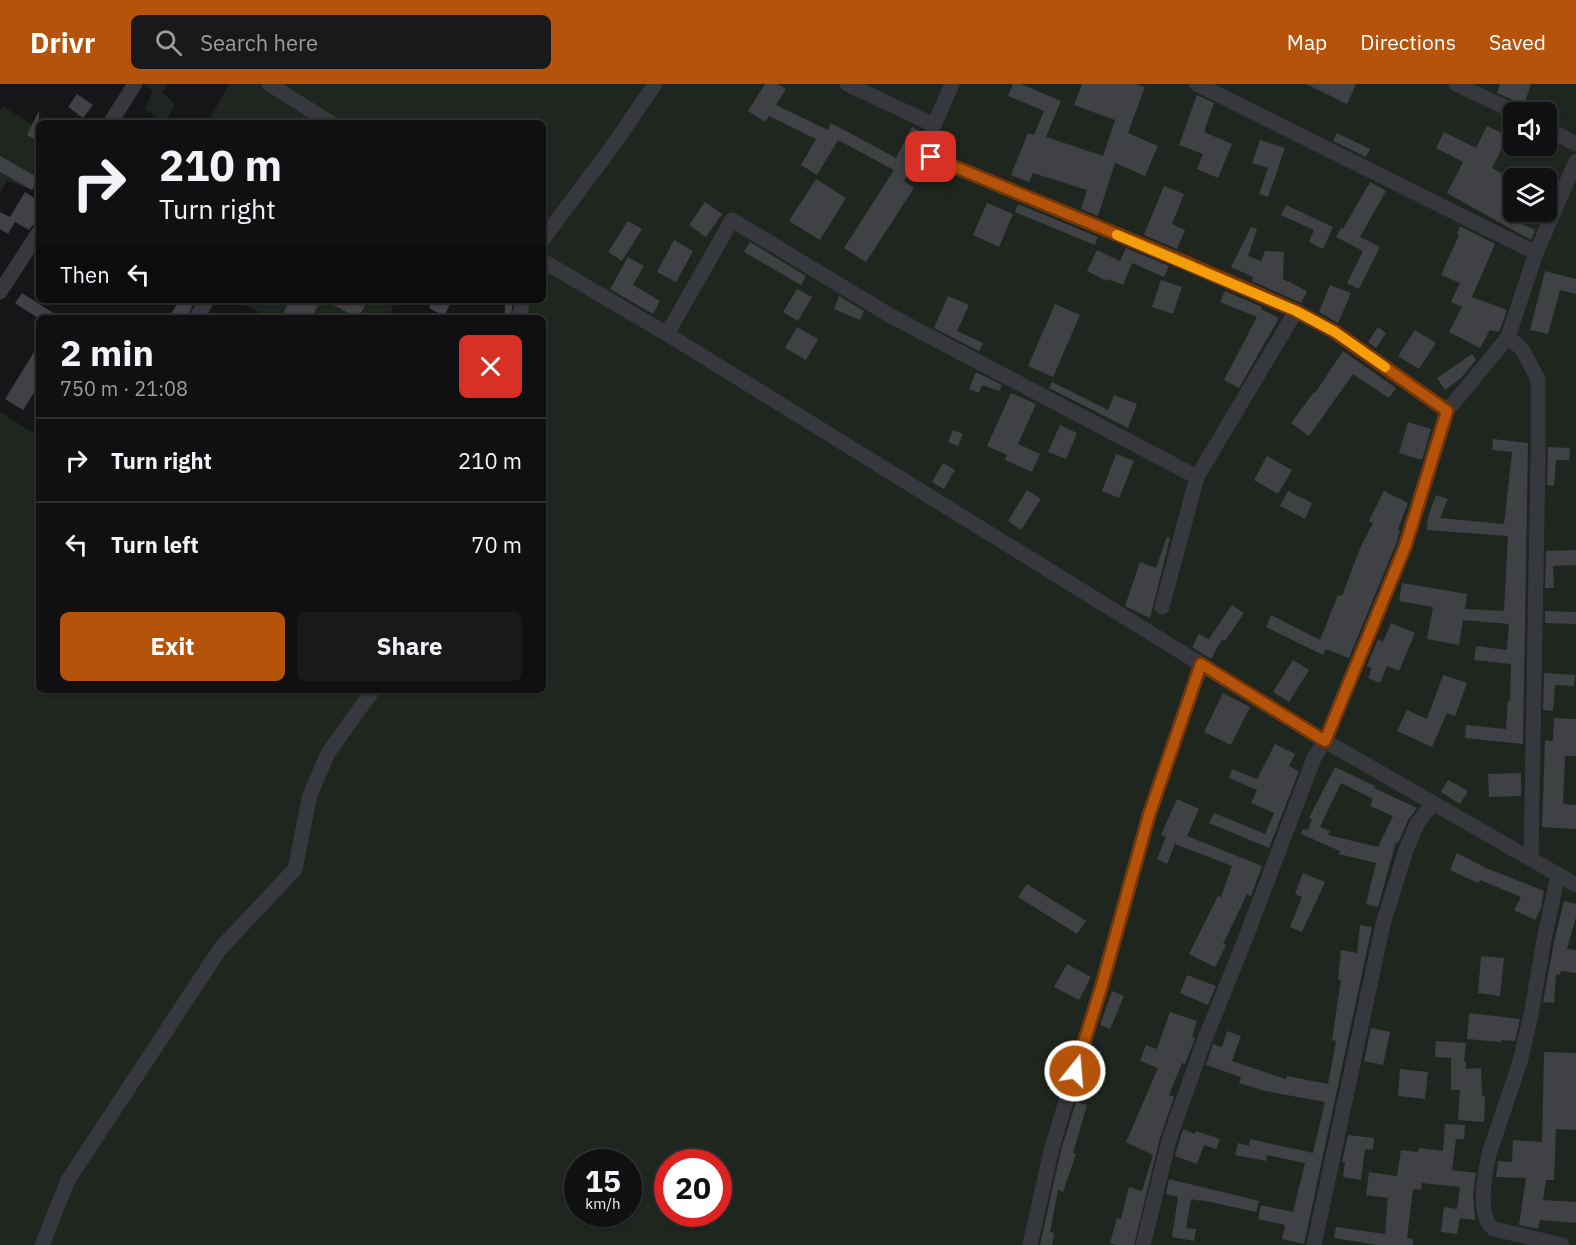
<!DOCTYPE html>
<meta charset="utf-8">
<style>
:root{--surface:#101012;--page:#19191b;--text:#f1f3f6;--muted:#9c9d9f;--line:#303032;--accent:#b45309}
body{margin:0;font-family:"IBM Plex Sans",sans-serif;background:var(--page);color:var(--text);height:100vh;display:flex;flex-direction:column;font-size:22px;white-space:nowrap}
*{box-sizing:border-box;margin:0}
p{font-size:20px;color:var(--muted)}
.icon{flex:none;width:33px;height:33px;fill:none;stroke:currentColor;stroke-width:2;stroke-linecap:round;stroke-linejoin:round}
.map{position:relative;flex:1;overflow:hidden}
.panel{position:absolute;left:36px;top:231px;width:510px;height:378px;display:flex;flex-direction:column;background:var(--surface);border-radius:9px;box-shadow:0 2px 4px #0004,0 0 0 2px var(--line)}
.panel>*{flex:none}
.banner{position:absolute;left:36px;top:36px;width:510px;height:183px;border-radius:9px;box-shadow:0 2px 4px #0004,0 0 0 2px var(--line);background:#101012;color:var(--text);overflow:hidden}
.tools{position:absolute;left:1503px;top:18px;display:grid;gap:12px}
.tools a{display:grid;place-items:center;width:54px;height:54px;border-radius:9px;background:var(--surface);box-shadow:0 2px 4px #0004,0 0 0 2px var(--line);font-size:30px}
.speed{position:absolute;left:564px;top:1065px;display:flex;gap:12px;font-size:30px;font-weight:700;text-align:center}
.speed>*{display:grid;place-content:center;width:78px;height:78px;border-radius:50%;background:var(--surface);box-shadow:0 2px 4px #0004,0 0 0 2px var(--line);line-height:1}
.speed small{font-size:15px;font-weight:400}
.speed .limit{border:9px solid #d22;background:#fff;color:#111}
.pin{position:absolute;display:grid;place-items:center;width:51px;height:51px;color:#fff;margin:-26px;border-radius:12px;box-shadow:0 3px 9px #0006}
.me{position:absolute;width:66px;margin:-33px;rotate:17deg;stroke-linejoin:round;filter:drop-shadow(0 0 4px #0008)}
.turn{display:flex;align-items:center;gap:21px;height:126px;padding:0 24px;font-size:27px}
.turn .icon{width:78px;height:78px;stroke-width:2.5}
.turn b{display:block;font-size:42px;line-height:51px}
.then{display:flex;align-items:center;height:57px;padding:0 24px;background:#0003;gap:12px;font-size:22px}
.round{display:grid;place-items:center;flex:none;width:63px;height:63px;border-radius:9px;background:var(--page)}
.summary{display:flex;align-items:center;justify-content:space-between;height:102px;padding:0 24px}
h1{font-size:36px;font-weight:800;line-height:45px}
.button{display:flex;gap:12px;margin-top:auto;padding:12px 24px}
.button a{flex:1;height:69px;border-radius:9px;background:var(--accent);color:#fff;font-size:24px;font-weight:800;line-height:69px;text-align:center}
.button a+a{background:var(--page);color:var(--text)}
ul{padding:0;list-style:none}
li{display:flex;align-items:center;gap:18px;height:84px;padding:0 24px;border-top:2px solid var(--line)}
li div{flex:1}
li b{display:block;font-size:22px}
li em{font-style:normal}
header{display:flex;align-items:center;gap:36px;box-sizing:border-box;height:84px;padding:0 30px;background:var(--accent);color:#fff}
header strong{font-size:28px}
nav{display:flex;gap:33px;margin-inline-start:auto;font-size:21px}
.search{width:420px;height:54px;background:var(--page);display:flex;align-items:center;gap:15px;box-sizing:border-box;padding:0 21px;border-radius:9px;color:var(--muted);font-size:22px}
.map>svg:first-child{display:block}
.green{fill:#1e261f;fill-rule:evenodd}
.building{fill:#404145;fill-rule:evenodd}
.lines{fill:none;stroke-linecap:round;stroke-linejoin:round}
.minor{stroke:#37383d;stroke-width:15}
.route-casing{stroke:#753606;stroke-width:15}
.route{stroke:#b45309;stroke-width:10}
.slow{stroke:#f59e0b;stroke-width:10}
</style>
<header>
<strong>Drivr</strong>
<div class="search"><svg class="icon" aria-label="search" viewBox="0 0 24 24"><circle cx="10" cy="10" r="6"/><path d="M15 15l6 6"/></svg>Search here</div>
<nav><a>Map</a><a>Directions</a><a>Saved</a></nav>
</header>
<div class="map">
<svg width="1576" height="1161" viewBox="0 0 1576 1161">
<rect width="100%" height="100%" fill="#161618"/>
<g class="green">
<polygon points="145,0 167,0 162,8 175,20 165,38 145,25 153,7"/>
<polygon points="229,0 259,0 313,31 308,39 211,39 208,38"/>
<path d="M 273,0 L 1576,0 L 1576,1161 L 0,1161 L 0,328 L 39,352 L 39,606 L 543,606 L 543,234 L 521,234 L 523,216 L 543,216 L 543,39 L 335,39 ZM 1514,28 L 1546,28 L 1546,62 L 1514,62 ZM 1514,94 L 1546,94 L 1546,128 L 1514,128 ZM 578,1078 L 628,1078 L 628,1130 L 578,1130 ZM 668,1078 L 718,1078 L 718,1130 L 668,1130 Z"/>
<polygon points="3,22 39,45 39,101 36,107 7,97 0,109 0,26"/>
<polygon points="237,216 396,216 388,234 372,234 357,227 355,234 269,234"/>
</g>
<g class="building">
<polygon points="765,0 778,0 786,5 776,21 828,46 831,39 896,74 912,43 922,49 918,61 919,69 904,97 914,104 866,178 844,164 894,86 838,56 817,91 801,81 816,55 769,32 765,38 748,27"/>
<polygon points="1013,0 1021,0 1061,17 1046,53 1103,72 1115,36 1074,21 1082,0 1136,0 1145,3 1128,49 1158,62 1145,92 1115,79 1098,132 1081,125 1087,106 1033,89 1029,98 1011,91 1028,49 1034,51 1044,27 1008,12"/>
<polygon points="1306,0 1356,0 1347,20"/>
<polygon points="1500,0 1531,0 1524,21 1497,9"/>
<polygon points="77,10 93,21 83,34 68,23"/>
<polygon points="1197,11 1214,19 1204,48 1232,60 1218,94 1197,85 1203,70 1179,61"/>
<polygon points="39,27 39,57 27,51"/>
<polygon points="1487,42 1508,52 1492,84 1514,96 1514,114 1504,131 1535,146 1531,156 1447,109 1463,78 1436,64 1444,48 1476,64"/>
<polygon points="1337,49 1370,65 1366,73 1333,57"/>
<polygon points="1260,56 1285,64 1268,113 1259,110 1268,84 1252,79"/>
<polygon points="0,72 39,94 32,106 0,88"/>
<polygon points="816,95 846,114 820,156 789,137"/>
<polygon points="1546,96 1555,100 1551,110 1546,107"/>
<polygon points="1370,98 1386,107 1360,153 1380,163 1359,205 1347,199 1363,167 1336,153 1341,144 1343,145"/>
<polygon points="1164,102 1184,110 1172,140 1185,146 1177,165 1144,151"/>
<polygon points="25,108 39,117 39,138 34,140 29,146 15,138 8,150 0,145 0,128 10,133"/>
<polygon points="705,118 722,130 706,153 689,141"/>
<polygon points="987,119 1013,130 999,163 973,151"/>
<polygon points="1018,120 1098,153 1095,161 1015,128"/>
<polygon points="1286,121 1333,143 1323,165 1309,158 1314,146 1281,131"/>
<polygon points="628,137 642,145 622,177 608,168"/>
<polygon points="1460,142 1495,160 1472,213 1507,226 1499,248 1490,246 1480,264 1449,248 1462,223 1451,218 1460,199 1441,191 1459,151 1457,150"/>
<polygon points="1251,143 1257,145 1248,172 1261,177 1265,167 1284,168 1283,195 1307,207 1301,219 1252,197 1253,193 1231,183"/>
<polygon points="674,156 693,167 676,198 657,188"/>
<polygon points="750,158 806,192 801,201 744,168"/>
<polygon points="1126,164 1169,182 1164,193 1132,179 1123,201 1108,195 1107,197 1087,187 1097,166 1120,177"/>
<polygon points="628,173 644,182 633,201 660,217 653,230 610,205"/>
<polygon points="1545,187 1576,195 1576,210 1560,206 1548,250 1530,246"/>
<polygon points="1161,196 1182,203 1173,230 1152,223"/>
<polygon points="1330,201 1351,209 1338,239 1319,228"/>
<polygon points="797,205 812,213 798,237 783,228"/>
<polygon points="1225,207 1262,223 1261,225 1279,234 1239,304 1224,296 1257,233 1220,218"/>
<polygon points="22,209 61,234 38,234 15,219"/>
<polygon points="839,212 864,227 860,236 834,225"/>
<polygon points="948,212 969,221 957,247 983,259 979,267 934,244"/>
<polygon points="180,216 196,216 186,234 168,234"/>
<polygon points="290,216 321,216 311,234 281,234"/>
<polygon points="324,216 368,216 358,234"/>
<polygon points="433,216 452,216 444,232 429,224"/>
<polygon points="505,216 513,216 511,234 505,234"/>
<polygon points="1055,220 1080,231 1053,293 1028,282"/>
<polygon points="797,243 818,255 806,276 785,264"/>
<polygon points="1378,243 1386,249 1376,264 1368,258"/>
<polygon points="1415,246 1436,259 1419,285 1398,272"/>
<polygon points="39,260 39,301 23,326 5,315"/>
<polygon points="1343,267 1396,304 1389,314 1353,290 1309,352 1291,339 1314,308 1315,309"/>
<polygon points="1472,270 1476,276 1460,295 1445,306 1437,294"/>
<polygon points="976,288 1002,301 999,307 982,301 979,309 969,305"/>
<polygon points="1052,298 1108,326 1114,311 1137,320 1128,344 1049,304"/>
<polygon points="1011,309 1036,320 1018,360 1040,370 1032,388 1005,376 1007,371 987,362"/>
<polygon points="1408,338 1431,345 1422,376 1399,369"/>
<polygon points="1060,341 1077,349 1066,375 1048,368"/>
<polygon points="953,346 963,350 958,362 948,358"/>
<polygon points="1493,355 1528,359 1523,660 1465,654 1466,641 1506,645 1508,617 1510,617 1511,580 1474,576 1476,562 1507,566 1509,540 1463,536 1459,561 1427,555 1433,523 1399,517 1402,499 1467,510 1465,525 1504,527 1508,452 1427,446 1428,433 1436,411 1448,415 1440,434 1504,440 1512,368 1492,366"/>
<polygon points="1548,363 1570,364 1569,376 1556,376 1554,402 1547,401"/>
<polygon points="1116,370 1134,377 1119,414 1102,407"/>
<polygon points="1267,372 1292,386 1278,410 1254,396"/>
<polygon points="943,379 955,386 944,405 932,398"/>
<polygon points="1027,406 1041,415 1021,446 1008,437"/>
<polygon points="1288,407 1312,419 1305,435 1280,422"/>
<polygon points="1384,407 1408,419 1398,445 1400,446 1396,460 1349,574 1326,565 1323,571 1266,543 1271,531 1320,556 1338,511 1342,512 1361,462 1373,439 1369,437"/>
<polygon points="1167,453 1170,454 1150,534 1125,522 1140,478 1156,484"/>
<polygon points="1576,466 1576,481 1553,482 1554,504 1545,504 1546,467"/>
<polygon points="1232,521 1244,529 1225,557 1222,555 1211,575 1192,563 1199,550 1209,555"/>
<polygon points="1545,527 1576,528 1576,540 1545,539"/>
<polygon points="1391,539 1415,549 1399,587 1387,582 1380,599 1368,594 1372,584 1367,582 1378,555 1383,558"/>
<polygon points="1293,576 1309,586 1289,618 1273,608"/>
<polygon points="1544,589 1575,591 1574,602 1555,601 1553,627 1543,626"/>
<polygon points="1443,591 1467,599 1455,632 1447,629 1432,663 1397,647 1407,626 1427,635"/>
<polygon points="1223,609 1250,623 1231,661 1204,648"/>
<polygon points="1554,634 1576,635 1576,672 1565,672 1563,720 1576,721 1576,745 1542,743 1545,656 1553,657"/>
<polygon points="1275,660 1295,670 1289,682 1299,687 1269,764 1209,739 1214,729 1265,750 1274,729 1251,719 1257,706 1229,694 1232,685 1257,695"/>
<path d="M 1335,683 L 1375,702 L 1374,704 L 1417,724 L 1408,736 L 1398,759 L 1396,758 L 1378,823 L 1366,820 L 1376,779 L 1339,770 L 1340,767 L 1301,750 L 1303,745 L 1308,746 L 1312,735 L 1309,734 ZM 1341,699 L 1373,715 L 1370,722 L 1393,732 L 1378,763 L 1328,751 L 1330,747 L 1320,743 Z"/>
<polygon points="1521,689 1521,712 1489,713 1488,690"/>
<polygon points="1448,696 1468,707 1460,720 1441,708"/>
<polygon points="1177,715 1199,725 1187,752 1262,782 1251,812 1247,810 1223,860 1226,861 1215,883 1189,870 1218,812 1221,813 1232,782 1175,760 1167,780 1157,775 1166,753 1161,751"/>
<polygon points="1457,769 1486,784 1544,807 1541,824 1535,836 1514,826 1521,813 1480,796 1478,799 1450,786"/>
<polygon points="1303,789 1325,798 1302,848 1290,843 1302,813 1295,810"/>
<polygon points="1027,800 1086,837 1077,850 1018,813"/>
<polygon points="1564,817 1576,820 1576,833 1567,865 1576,866 1576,889 1561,887 1560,891 1556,890 1554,919 1543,918 1554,858"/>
<polygon points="1360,841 1372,843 1304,1160 1282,1155 1285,1141 1258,1135 1261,1121 1293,1128 1305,1079 1267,1071 1266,1077 1235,1071 1238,1059 1249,1062 1250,1055 1313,1069 1325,1018 1265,1007 1239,999 1241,993 1206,981 1213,960 1222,963 1227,947 1241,952 1232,977 1286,995 1287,992 1328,1000 1336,957 1332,956 1341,896 1338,895 1341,866 1357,869"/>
<polygon points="1481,872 1504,874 1500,912 1478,909"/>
<polygon points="1067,880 1091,893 1079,916 1054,903"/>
<polygon points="1187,891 1216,902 1208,921 1180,909"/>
<polygon points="1112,907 1124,912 1110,945 1100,941"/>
<polygon points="1170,928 1197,937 1192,953 1195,954 1185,980 1182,979 1169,1011 1174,1013 1160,1054 1134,1161 1116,1161 1110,1159 1117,1134 1121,1135 1129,1103 1142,1107 1153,1071 1126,1058 1158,984 1140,977 1146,961 1157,965"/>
<polygon points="1469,929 1520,935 1515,957 1501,956 1501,958 1467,955"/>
<polygon points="1371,944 1390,948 1383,981 1364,977"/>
<polygon points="1436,957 1466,959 1464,978 1466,978 1466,985 1481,984 1482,1012 1485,1013 1484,1038 1458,1036 1460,1006 1451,1006 1451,974 1435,973"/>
<polygon points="1544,968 1576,969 1576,1046 1556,1045 1554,1096 1546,1096 1543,1116 1576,1118 1576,1139 1540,1136 1538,1145 1519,1141 1526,1094 1496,1093 1498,1077 1512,1078 1513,1056 1542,1058"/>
<polygon points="1400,985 1428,988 1425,1015 1398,1012"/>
<polygon points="1076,1018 1087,1021 1073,1069 1076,1070 1063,1108 1058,1106 1050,1148 1054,1149 1052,1161 1040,1161 1061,1066"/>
<polygon points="1445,1040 1465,1041 1464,1055 1456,1055 1452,1086 1476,1089 1473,1110 1475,1136 1460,1134 1457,1150 1441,1148 1444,1123 1457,1125 1460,1103 1422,1099 1421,1106 1413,1105 1407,1154 1413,1155 1413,1161 1378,1161 1334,1154 1336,1143 1385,1150 1388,1114 1366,1111 1369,1088 1397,1092 1401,1066 1418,1068 1419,1064 1443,1067"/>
<polygon points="1183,1045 1195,1050 1196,1047 1220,1055 1216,1065 1204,1061 1197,1080 1175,1072"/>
<polygon points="1348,1051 1374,1054 1373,1066 1365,1065 1361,1096 1343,1093 1345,1078 1342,1078"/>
<polygon points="1169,1095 1259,1117 1256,1128 1201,1116 1201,1117 1191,1115 1186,1144 1196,1145 1194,1157 1172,1153 1178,1113 1166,1110"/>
</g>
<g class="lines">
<g class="minor">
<polyline points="269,0 331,39"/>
<polyline points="847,0 934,41 927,64 931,73 1186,179 1296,227 1335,248 1447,327 1508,253"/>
<polyline points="1197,0 1536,169"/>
<polyline points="1456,0 1515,28"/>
<polyline points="110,39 135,0"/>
<polyline points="934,41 952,0"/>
<polyline points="1546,44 1576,60"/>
<polyline points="543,155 614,60 655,0"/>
<polyline points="543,177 667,250 1325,657 1576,801"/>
<polyline points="0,208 39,148"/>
<polyline points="196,234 207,216"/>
<polyline points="521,234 520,228 523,216"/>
<polyline points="667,250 732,136 891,232 1197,393"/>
<polyline points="1162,523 1197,393 1296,227"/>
<polyline points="1531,775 1538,373 1538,295 1522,265 1508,253 1536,169 1576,77"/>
<path d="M 1558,790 L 1544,856 L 1531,931 L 1520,978 L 1489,1070 C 1485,1089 1476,1133 1494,1145 L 1562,1161"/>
<polyline points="42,1161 68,1096 220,865 295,785 310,711 328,669 373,606"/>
<polyline points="1030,1161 1052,1063 1101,904 1149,731 1201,580"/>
<polyline points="1143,1161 1169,1056 1203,960 1246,853 1314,674 1325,657 1405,463 1447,327"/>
<polyline points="1314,1161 1383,840 1406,766 1417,740 1432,720"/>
</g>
</g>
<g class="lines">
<defs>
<polyline id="route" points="931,73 1186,179 1296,227 1335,248 1447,327 1405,463 1325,657 1201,580 1149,731 1101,904 1075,987"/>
</defs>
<use href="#route" class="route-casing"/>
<use href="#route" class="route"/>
<polyline class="slow" points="1117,151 1296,227 1335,248 1385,283"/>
</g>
</svg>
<div class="tools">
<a><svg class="icon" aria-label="sound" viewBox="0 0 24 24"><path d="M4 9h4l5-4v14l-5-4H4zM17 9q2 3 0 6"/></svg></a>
<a><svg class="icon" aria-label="layers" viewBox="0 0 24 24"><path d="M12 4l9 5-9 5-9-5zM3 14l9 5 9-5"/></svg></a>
</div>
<div class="speed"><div>15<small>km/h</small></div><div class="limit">20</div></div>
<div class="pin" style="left:931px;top:73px;background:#d93025"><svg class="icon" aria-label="arrive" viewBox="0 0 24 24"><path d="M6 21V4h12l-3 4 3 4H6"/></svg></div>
<svg class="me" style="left:1075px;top:987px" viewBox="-20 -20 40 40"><circle r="17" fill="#b45309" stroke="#fff" stroke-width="3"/><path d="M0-11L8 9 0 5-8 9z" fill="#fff"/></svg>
<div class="banner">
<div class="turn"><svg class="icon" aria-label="right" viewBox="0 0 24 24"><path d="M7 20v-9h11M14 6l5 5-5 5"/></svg><div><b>210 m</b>Turn right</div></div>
<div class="then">Then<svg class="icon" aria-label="left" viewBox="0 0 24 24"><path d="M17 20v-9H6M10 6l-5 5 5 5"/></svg></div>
</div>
<section class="panel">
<div class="summary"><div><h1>2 min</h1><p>750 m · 21:08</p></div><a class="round" style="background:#d93025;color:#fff"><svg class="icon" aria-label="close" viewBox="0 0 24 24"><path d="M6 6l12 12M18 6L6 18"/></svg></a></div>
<ul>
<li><svg class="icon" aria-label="right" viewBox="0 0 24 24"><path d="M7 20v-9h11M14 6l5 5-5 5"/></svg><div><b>Turn right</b></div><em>210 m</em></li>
<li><svg class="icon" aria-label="left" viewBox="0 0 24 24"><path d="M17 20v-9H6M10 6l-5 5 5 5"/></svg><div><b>Turn left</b></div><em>70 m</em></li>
</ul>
<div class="button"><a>Exit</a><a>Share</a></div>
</section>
</div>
